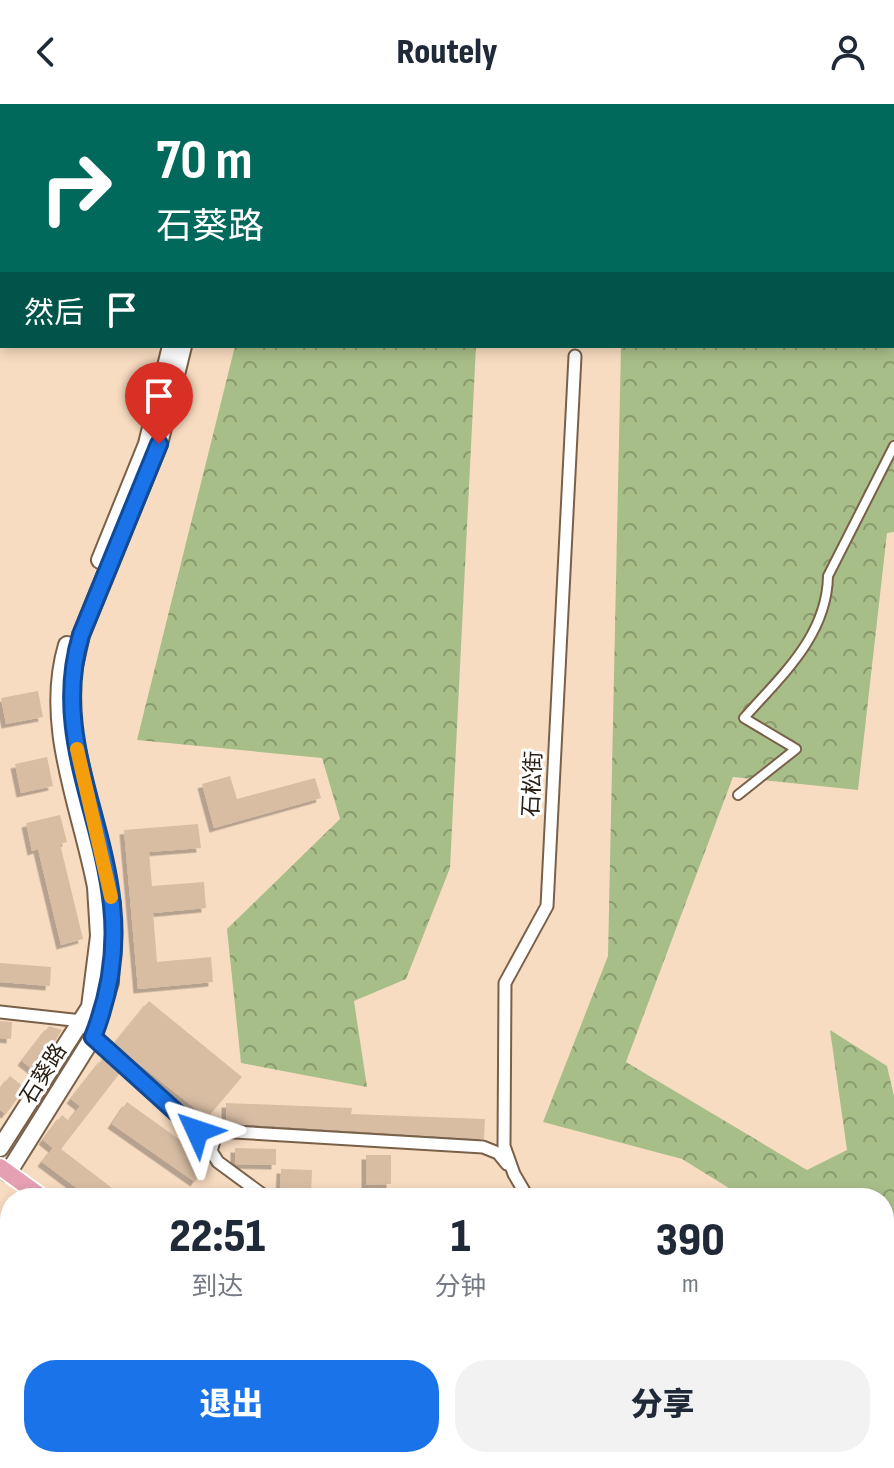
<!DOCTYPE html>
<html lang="zh">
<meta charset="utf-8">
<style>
:root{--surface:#fff;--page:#f2f2f3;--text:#1f2937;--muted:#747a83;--accent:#1a73e8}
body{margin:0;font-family:"Sofia Sans Condensed","Noto Sans SC",sans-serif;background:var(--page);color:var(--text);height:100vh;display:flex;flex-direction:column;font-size:30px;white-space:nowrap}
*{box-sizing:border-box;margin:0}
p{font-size:26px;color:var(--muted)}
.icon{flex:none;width:44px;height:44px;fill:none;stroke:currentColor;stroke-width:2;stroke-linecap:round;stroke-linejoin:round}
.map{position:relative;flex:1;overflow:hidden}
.panel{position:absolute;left:0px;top:1084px;width:894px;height:280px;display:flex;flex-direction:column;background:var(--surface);border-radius:32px 32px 0 0;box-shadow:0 4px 12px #0003}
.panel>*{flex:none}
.hud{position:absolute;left:0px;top:0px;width:894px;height:244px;box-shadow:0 4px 12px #0003;background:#00695c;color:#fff;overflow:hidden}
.pin{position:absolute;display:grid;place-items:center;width:68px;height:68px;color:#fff;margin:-82px -34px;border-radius:50% 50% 50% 0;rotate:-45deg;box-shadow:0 0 8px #0007}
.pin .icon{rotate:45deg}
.me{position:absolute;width:88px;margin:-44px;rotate:312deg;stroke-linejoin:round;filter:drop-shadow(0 0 6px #0008)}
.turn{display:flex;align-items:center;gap:28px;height:168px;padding:0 24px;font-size:36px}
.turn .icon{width:104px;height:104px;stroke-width:2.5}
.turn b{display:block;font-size:56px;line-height:68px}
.then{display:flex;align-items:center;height:76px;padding:0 24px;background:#0003;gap:16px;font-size:30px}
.eta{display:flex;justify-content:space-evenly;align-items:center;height:136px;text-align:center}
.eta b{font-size:48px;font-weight:800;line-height:56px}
.action{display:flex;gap:16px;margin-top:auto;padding:16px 24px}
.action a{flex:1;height:92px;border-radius:32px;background:var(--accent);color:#fff;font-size:32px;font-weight:800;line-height:92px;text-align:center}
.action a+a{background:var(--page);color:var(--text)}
header{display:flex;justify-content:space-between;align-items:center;height:104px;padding:0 24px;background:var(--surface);font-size:36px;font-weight:800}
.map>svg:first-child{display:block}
.green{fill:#a8be89}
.forest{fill:url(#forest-crowns)}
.building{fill:#d8bda3;filter:url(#shadow)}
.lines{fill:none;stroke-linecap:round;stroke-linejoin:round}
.service-casing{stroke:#796049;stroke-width:9}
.pedestrian-casing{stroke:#796049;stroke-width:12}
.minor-casing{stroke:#796049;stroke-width:15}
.secondary-casing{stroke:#796049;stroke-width:20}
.primary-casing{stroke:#fff;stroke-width:20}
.service{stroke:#fff;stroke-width:5}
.pedestrian{stroke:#fff;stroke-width:8}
.minor{stroke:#fff;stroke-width:11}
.secondary{stroke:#fff;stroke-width:16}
.primary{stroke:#e5a0b3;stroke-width:16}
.route-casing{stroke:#114b97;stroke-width:20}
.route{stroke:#1a73e8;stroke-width:14}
.slow{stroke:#f59e0b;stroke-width:14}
.labels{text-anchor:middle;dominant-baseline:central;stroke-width:6;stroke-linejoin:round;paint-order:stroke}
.street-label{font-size:22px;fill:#2a2016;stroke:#fff}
</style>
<header><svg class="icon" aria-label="back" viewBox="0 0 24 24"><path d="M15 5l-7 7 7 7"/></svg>Routely<svg class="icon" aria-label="person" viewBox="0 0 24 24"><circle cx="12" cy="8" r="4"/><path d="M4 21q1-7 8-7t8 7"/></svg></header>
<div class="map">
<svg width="894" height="1364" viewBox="0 0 894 1364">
<defs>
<pattern id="forest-crowns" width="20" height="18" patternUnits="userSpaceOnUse" patternTransform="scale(2)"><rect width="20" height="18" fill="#a8be89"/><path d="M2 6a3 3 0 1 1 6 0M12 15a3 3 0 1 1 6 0" fill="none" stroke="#899a6f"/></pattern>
<filter id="shadow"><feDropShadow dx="-4.5" dy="4.5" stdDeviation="0" flood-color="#0004"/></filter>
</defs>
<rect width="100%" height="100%" fill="#f8dcc1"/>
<polygon class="green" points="632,1354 834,1354 837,1364 635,1364"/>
<g class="forest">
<polygon points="355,0 894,0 894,428 887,429 858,686 733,673 626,958 807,1066 847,1046 830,926 887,962 894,992 894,1254 884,1240 884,1094 745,1094 682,1055 543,1018 608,852 621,242 892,242 892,2"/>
<polygon points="235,242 476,242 450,764 406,875 354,897 367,983 241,959 227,825 340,715 322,654 137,636"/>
<polygon points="0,1291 10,1303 10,1354 118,1354 137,1364 0,1364"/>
</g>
<g class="building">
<polygon points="38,587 43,613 6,620 1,594"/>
<polygon points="47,653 53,682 21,689 15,660"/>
<polygon points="230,672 237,695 315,674 321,694 214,724 202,680"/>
<polygon points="60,711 67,738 60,740 83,835 61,841 38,745 32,747 26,719"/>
<polygon points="198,720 201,744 149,748 152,782 204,778 206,804 153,809 157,858 211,853 213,878 138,885 124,726"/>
<polygon points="0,859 51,863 50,882 0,878"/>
<polygon points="149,897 242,973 207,1014 114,940"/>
<polygon points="0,917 12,918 11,935 0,934"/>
<polygon points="49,922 62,926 36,968 22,957"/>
<polygon points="103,954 120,969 61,1045 125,1094 90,1094 42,1058 53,1044 43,1036 62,1011 69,1017 80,1002 71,995"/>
<polygon points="10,972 25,984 6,1010 0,1006 0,985"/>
<polygon points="127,998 205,1054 208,1059 195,1078 112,1020"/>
<polygon points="226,999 352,1004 351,1010 485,1015 484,1035 226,1019"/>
<polygon points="235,1044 276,1045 276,1061 235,1060"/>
<polygon points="366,1051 391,1051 391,1080 366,1081"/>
<polygon points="281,1065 312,1066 311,1090 280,1089"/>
<polygon points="397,1084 438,1085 438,1094 397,1094"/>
<polygon points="10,1161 10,1181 0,1183 0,1163"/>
<polygon points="303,1354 315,1354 329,1364 296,1364"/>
<polygon points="488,1354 524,1354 529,1358 543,1354 585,1354 588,1364 501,1364"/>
<polygon points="844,1354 873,1354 876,1364 847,1364"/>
</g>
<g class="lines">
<defs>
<g id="service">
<polyline points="173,0 174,2"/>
<polyline points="0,57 2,67"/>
</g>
<path id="pedestrian" d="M 738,691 L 796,645 L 744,614 C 781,572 827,532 828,472 L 894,342"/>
<g id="minor">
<polyline points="0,908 82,917 93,933 197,1027"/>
<polyline points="267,1094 218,1058 211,1047 217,1027 483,1043 498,1049 507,1060"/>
<polyline points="528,1094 514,1070 504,1042 505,879 547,802 575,252"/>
<polyline points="0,1211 10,1221"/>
<polyline points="884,1331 893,1364"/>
<polyline points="247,1354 265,1363 278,1363 285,1354"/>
</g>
<g id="secondary">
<polyline points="212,2 214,0"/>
<polyline points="241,2 244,0"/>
<polyline points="261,2 262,0"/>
<polyline points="0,133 2,132"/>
<polyline points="0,149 2,149"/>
<polyline points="100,456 147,340 171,242"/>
<path d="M 0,1044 L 90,903 L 99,832 L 96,783 C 81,704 43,621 67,541"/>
<polyline points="8,1069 93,933 110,878 112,800 72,624 70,580 81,531 159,340 183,242"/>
<polyline points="0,1139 10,1137"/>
</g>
<g id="primary">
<polyline points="0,1063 43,1094"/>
<polyline points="391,1354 404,1364"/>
</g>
</defs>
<use href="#service" class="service-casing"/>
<use href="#pedestrian" class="pedestrian-casing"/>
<use href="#minor" class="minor-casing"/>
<use href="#secondary" class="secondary-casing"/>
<use href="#primary" class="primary-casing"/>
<use href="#service" class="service"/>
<use href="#pedestrian" class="pedestrian"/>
<use href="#minor" class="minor"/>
<use href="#secondary" class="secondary"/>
<use href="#primary" class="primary"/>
</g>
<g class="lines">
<defs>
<path id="route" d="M 159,340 L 81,531 C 52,628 102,706 112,801 C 117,847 110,890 93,933 L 197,1027"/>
</defs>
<use href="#route" class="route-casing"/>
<use href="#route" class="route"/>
<polyline class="slow" points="77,645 111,793"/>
</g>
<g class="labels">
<g class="street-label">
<text transform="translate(533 680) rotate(-87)">石松街</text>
<text transform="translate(44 970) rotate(-58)">石葵路</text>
</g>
</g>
</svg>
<div class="pin" style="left:159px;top:340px;background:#d93025"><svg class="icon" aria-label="arrive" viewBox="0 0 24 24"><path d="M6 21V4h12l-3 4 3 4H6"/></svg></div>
<svg class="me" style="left:197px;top:1027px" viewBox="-20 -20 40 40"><path d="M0-17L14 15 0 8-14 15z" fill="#1a73e8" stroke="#fff" stroke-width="4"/></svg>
<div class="hud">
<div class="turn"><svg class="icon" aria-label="right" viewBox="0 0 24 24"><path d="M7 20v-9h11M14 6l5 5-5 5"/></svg><div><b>70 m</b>石葵路</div></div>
<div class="then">然后<svg class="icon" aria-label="arrive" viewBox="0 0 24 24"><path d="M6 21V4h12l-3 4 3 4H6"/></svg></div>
</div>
<section class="panel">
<div class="eta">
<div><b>22:51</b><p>到达</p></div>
<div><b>1</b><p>分钟</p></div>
<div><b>390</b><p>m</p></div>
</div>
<div class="action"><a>退出</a><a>分享</a></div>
</section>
</div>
